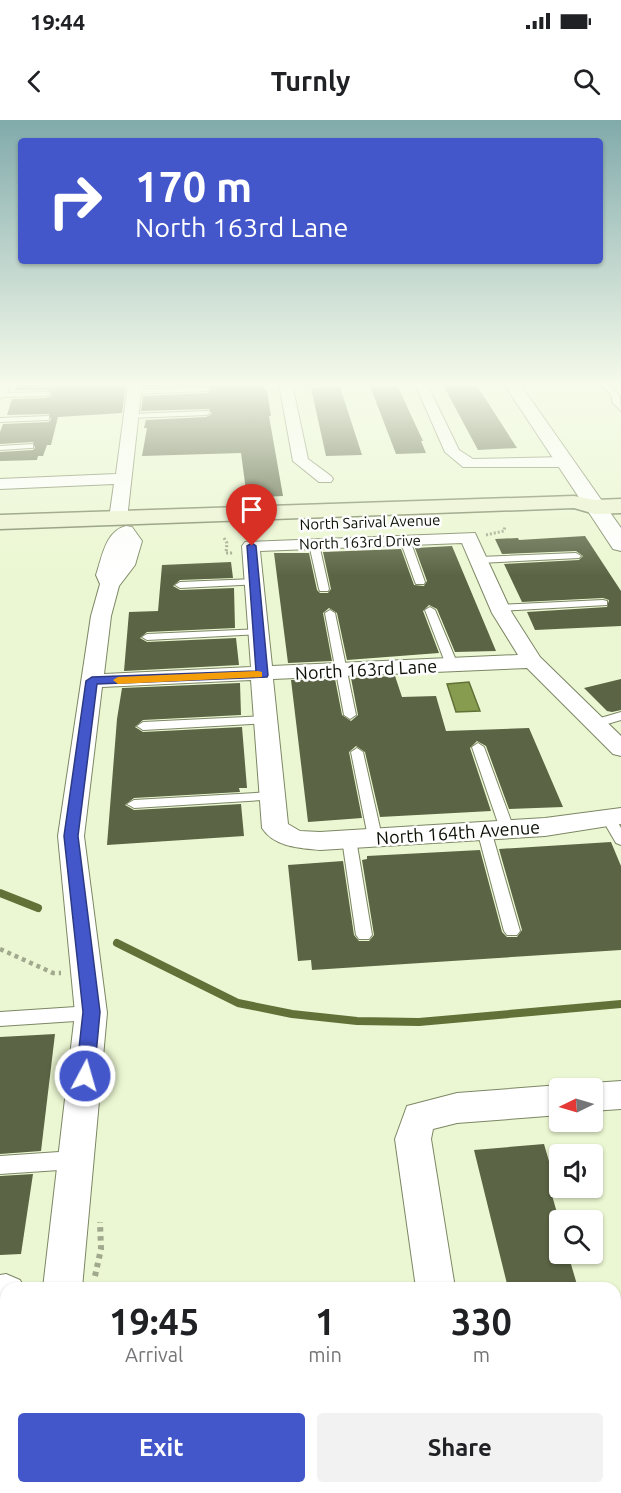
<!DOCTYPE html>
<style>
:root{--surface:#fff;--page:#f2f2f2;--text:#202124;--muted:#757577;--accent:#4357cb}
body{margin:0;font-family:Ubuntu,sans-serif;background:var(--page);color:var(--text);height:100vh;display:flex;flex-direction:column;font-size:22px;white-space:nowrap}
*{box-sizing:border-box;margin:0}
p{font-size:20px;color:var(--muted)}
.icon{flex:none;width:33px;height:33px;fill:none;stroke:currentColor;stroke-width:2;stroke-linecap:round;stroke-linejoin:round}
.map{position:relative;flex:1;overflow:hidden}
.panel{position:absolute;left:0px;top:1162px;width:621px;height:212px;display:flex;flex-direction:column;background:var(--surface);border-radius:18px 18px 0 0;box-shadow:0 2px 4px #0004}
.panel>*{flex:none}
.banner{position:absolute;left:18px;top:18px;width:585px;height:126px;border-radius:6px;box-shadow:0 2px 4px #0004;background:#4357cb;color:#fff;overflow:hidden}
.needle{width:39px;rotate:265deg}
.controls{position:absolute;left:549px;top:958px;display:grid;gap:12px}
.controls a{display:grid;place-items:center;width:54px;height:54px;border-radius:6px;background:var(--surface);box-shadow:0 2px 4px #0004;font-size:30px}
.pin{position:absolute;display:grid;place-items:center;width:51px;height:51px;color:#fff;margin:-62px -26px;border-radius:50% 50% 50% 0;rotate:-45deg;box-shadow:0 0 6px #0007}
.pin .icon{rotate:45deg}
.me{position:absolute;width:66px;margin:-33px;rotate:6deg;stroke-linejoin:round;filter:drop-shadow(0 0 4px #0008)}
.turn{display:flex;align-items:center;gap:21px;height:126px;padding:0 18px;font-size:27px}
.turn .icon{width:78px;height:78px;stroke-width:2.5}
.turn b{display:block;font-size:42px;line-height:51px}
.eta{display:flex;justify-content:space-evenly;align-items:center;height:102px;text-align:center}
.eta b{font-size:36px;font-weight:700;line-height:42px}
.button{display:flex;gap:12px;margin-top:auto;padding:12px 18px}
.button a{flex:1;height:69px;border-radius:6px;background:var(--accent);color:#fff;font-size:24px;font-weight:700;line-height:69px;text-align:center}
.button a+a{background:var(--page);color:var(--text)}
.status{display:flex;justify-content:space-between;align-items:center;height:42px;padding:0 30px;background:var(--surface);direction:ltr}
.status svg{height:16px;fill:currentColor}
header{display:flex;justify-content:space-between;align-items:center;height:78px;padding:0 18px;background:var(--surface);font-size:27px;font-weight:700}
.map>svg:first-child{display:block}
.water{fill:#889c4f;stroke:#627138;stroke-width:1.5}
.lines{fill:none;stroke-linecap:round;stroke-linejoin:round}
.stream{stroke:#627138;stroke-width:8}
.building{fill:#5b6444}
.service-casing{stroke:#7c8664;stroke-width:2}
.minor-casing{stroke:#7c8664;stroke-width:2}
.tertiary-casing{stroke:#7c8664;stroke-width:2}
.secondary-casing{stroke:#7c8664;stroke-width:3}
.path-far2{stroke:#a0a98d;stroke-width:3;stroke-dasharray:2 2;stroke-linecap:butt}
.path-far1{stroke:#a0a98d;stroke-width:4.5;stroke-dasharray:4 4;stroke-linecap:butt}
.path{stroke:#a0a98d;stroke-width:6;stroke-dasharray:4.5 4.5;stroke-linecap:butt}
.service{fill:#fff;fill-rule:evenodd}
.minor{fill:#fff;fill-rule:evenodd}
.tertiary{fill:#fff;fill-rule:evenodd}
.secondary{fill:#ebf3d1;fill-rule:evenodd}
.route{fill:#4357cb;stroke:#2c3984;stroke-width:1.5}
.slow{fill:#f59e0b}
.labels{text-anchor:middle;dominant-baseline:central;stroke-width:5;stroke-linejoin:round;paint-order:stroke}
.far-street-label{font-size:15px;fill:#0a0e03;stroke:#fefefe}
.street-label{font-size:18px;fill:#0a0e03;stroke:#fefefe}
</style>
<div class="status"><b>19:44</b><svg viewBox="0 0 49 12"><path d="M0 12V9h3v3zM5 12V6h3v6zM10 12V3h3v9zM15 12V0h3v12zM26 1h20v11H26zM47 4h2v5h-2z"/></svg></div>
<header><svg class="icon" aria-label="back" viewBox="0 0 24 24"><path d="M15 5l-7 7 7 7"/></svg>Turnly<svg class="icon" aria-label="search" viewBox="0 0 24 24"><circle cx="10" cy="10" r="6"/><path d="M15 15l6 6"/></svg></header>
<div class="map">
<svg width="621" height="1373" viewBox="0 0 621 1373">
<rect width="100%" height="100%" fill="#ebf7d2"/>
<polygon class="water" points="469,562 480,591 456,592 447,564"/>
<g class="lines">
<g class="stream">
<polyline points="0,773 38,788"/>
<polyline points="117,823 238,883 292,894 357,901 419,902 621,884"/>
</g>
</g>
<g class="building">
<polygon points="19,264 126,264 122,293 58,297 51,325 47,325 43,336 38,336 37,340 0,341 0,332 33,330 35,328 33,322 0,324 0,312 3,304 49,302 51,300 49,294 7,295 12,279 46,278 52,275 49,270 15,270"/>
<polygon points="144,264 264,264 265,270 267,270 271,296 269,296 283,376 247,378 241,333 142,336 147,308 144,308 146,300 206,297 212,294 209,289 141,291 143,276 208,273 211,268 205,265 144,267"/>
<polygon points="451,264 476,264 517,328 478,330 443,265"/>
<polygon points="397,265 423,321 421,321 426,333 396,334 370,266"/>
<polygon points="340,267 362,335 326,336 311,268"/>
<polygon points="585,416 621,471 621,506 535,510 527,492 607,487 609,480 603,478 522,482 504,444 579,440 583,436 576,431 502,434 495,419 518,418 519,420"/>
<polygon points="452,426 496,531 455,532 437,489 429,485 423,491 439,533 347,540 337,493 329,488 323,493 332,541 288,543 274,433 309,433 317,470 320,473 328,473 331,469 323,432 401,429 414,465 424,466 427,461 415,428"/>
<polygon points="231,442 233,458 180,460 173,466 180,470 234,468 235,508 147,512 140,518 147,522 236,518 239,545 124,551 129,492 158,491 162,445"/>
<polygon points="395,556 402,577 436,576 446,611 529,608 563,687 509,689 486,626 477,621 470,628 491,691 380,697 365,632 356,626 349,632 362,698 308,702 291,560 335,559 342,595 351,601 358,595 351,558"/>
<polygon points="621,559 621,590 612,592 607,591 584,568"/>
<polygon points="240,563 241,595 143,600 135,607 143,612 242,607 247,668 239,668 240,672 134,678 125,685 134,690 241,684 244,716 107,725 117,599 122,568"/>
<polygon points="611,722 621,746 621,830 312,850 311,840 298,841 288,745 343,741 354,815 359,821 369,821 374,815 362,740 367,739 367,736 480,730 502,812 507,817 517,817 522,810 499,729"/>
<polygon points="55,914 41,1031 0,1034 0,917"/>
<polygon points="544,1024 558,1072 551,1072 560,1103 560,1134 568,1134 578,1168 508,1168 474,1030"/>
<polygon points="33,1054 21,1134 0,1135 0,1056"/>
</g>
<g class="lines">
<defs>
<g id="service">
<polygon points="601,264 608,264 620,276 621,291 612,282 612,276"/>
<polygon points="205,267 209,269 208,271 134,274 130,272 134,270"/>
<polygon points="49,272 50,274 46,276 0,277 0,273"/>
<polygon points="209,291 210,293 206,295 131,298 127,296 131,294"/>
<polygon points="49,296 49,300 46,300 0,302 0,298"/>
<polygon points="33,324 33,328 30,328 0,330 0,326"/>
<polygon points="402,418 410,420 425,462 424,464 416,464 415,462 400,420"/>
<polygon points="311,422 319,424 329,469 328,471 320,471 319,469 309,424"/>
<polygon points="576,433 581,436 579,438 479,443 474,440 479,437"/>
<polygon points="255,459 260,462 259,464 180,468 175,465 180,462"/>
<polygon points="603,480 607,481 607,485 499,491 494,488 499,485"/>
<polygon points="430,487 435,490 458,545 456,547 448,547 446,545 425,490"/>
<polygon points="330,490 335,493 356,595 350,599 344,595 325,493"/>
<polygon points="259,509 264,512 263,514 147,520 142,517 147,514"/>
<polygon points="621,592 621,600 594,608 588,604 590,601"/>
<polygon points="266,596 270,597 272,600 270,603 143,610 137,606 143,602"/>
<polygon points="478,623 484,627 514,709 512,712 507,714 500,709 472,627"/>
<polygon points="357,628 363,632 382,717 375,722 368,717 351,632"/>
<polygon points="273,672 280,676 278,679 134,688 127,684 134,680"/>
<polygon points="609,695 614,696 621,708 621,725 616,723 602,699"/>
<polygon points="484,705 491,710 520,811 517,815 507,815 504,811 477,710"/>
<polygon points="349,714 356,719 372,815 369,819 359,819 356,815 342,719"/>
<polygon points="91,886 97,888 99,893 97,898 91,900 0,906 0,892"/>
<polygon points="74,1031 81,1034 83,1040 81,1046 74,1049 0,1054 0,1036"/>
</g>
<g id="minor">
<polygon points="0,264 11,264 5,277 0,278"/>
<polygon points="128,264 142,264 127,399 124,403 112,403 109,399 114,364 0,369 0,359 116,354"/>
<polygon points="279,264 292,264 308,339 331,356 333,359 331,362 319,362 293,341"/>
<polygon points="415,264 427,264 459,330 473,339 566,337 574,342 566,347 463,347 445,332"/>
<path d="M 126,406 L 132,407 L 142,421 L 135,445 L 119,466 L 111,496 L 104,554 L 251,547 L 242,426 L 245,422 L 475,413 L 512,493 L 540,537 L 621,616 L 621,636 L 613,634 L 527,548 L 273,559 L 288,704 L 300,711 L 320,712 L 545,698 L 621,688 L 621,704 L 545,716 L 320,730 C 300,728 274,727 262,708 L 251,560 L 102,567 L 84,716 L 107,893 L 82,1168 L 43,1168 L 75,893 L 58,716 L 91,496 L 100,464 L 96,455 C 102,438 105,411 126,406 ZM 462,423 L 492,493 L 518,535 L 272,546 L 260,431 Z"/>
<polygon points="621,961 621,989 592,991 592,969 579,969 592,963"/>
<polygon points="560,965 570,969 560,969 560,995 457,1003 433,1009 431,1019 455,1168 416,1168 395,1019 407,986 457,973"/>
<polygon points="6,1154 20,1160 24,1168 6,1168 6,1194 0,1195 0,1155"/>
<polygon points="422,1368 468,1368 467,1373 421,1373"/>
</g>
<polygon id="tertiary" points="504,264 520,264 621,408 621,431 613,429"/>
<polygon id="secondary" points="574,376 595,380 621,379 621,393 595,394 574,388 0,409 0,395"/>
</defs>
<use href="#service" class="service-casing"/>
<use href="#minor" class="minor-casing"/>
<use href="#tertiary" class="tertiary-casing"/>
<use href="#secondary" class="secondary-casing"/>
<g class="path-far2">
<polyline points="486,415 504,411 505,406"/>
<polyline points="224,418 227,423 226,433 234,433"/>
</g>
<polyline class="path-far1" points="0,829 53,853 61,853"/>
<g class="path">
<polyline points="95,1156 101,1129 100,1102"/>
<polyline points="75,1373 76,1368"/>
</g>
<use href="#service" class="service"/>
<use href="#minor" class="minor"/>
<use href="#tertiary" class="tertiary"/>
<use href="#secondary" class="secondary"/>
</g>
<linearGradient id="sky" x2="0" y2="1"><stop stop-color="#81aaab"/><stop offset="0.58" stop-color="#f6fbeb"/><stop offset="1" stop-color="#f6fbeb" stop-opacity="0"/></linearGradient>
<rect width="621" height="456" fill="url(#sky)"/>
<polygon class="route" points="252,423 256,426 268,555 267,557 97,564 78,716 100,892 94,956 91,961 85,963 78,961 76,956 83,892 64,716 86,561 92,557 256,551 247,426"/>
<polygon class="slow" points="258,551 262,552 262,557 118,564 113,560 118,557"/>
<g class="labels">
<g class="far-street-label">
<text transform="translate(370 402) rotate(-2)">North Sarival Avenue</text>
<text transform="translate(360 422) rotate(-2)">North 163rd Drive</text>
</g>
<g class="street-label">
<text transform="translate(366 549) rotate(-3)">North 163rd Lane</text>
<text transform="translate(458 712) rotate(-4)">North 164th Avenue</text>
</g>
</g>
</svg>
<div class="controls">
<a><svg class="needle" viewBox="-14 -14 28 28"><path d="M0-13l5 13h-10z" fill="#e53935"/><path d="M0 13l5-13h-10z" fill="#757577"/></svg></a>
<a><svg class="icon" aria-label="sound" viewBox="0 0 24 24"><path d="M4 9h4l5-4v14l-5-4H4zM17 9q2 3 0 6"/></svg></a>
<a><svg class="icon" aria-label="search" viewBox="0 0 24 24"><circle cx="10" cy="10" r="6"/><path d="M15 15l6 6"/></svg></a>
</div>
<div class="pin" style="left:252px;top:426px;background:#d93025"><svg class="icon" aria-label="arrive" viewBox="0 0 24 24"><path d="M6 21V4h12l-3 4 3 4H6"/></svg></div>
<svg class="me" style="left:85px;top:956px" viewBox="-20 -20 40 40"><circle r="17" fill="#4357cb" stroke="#fff" stroke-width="3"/><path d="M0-11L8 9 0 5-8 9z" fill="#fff"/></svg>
<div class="banner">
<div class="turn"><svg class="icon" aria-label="right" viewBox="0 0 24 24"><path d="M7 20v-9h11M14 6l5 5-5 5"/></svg><div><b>170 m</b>North 163rd Lane</div></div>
</div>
<section class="panel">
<div class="eta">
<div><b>19:45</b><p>Arrival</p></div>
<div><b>1</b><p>min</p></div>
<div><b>330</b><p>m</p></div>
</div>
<div class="button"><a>Exit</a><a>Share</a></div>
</section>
</div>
